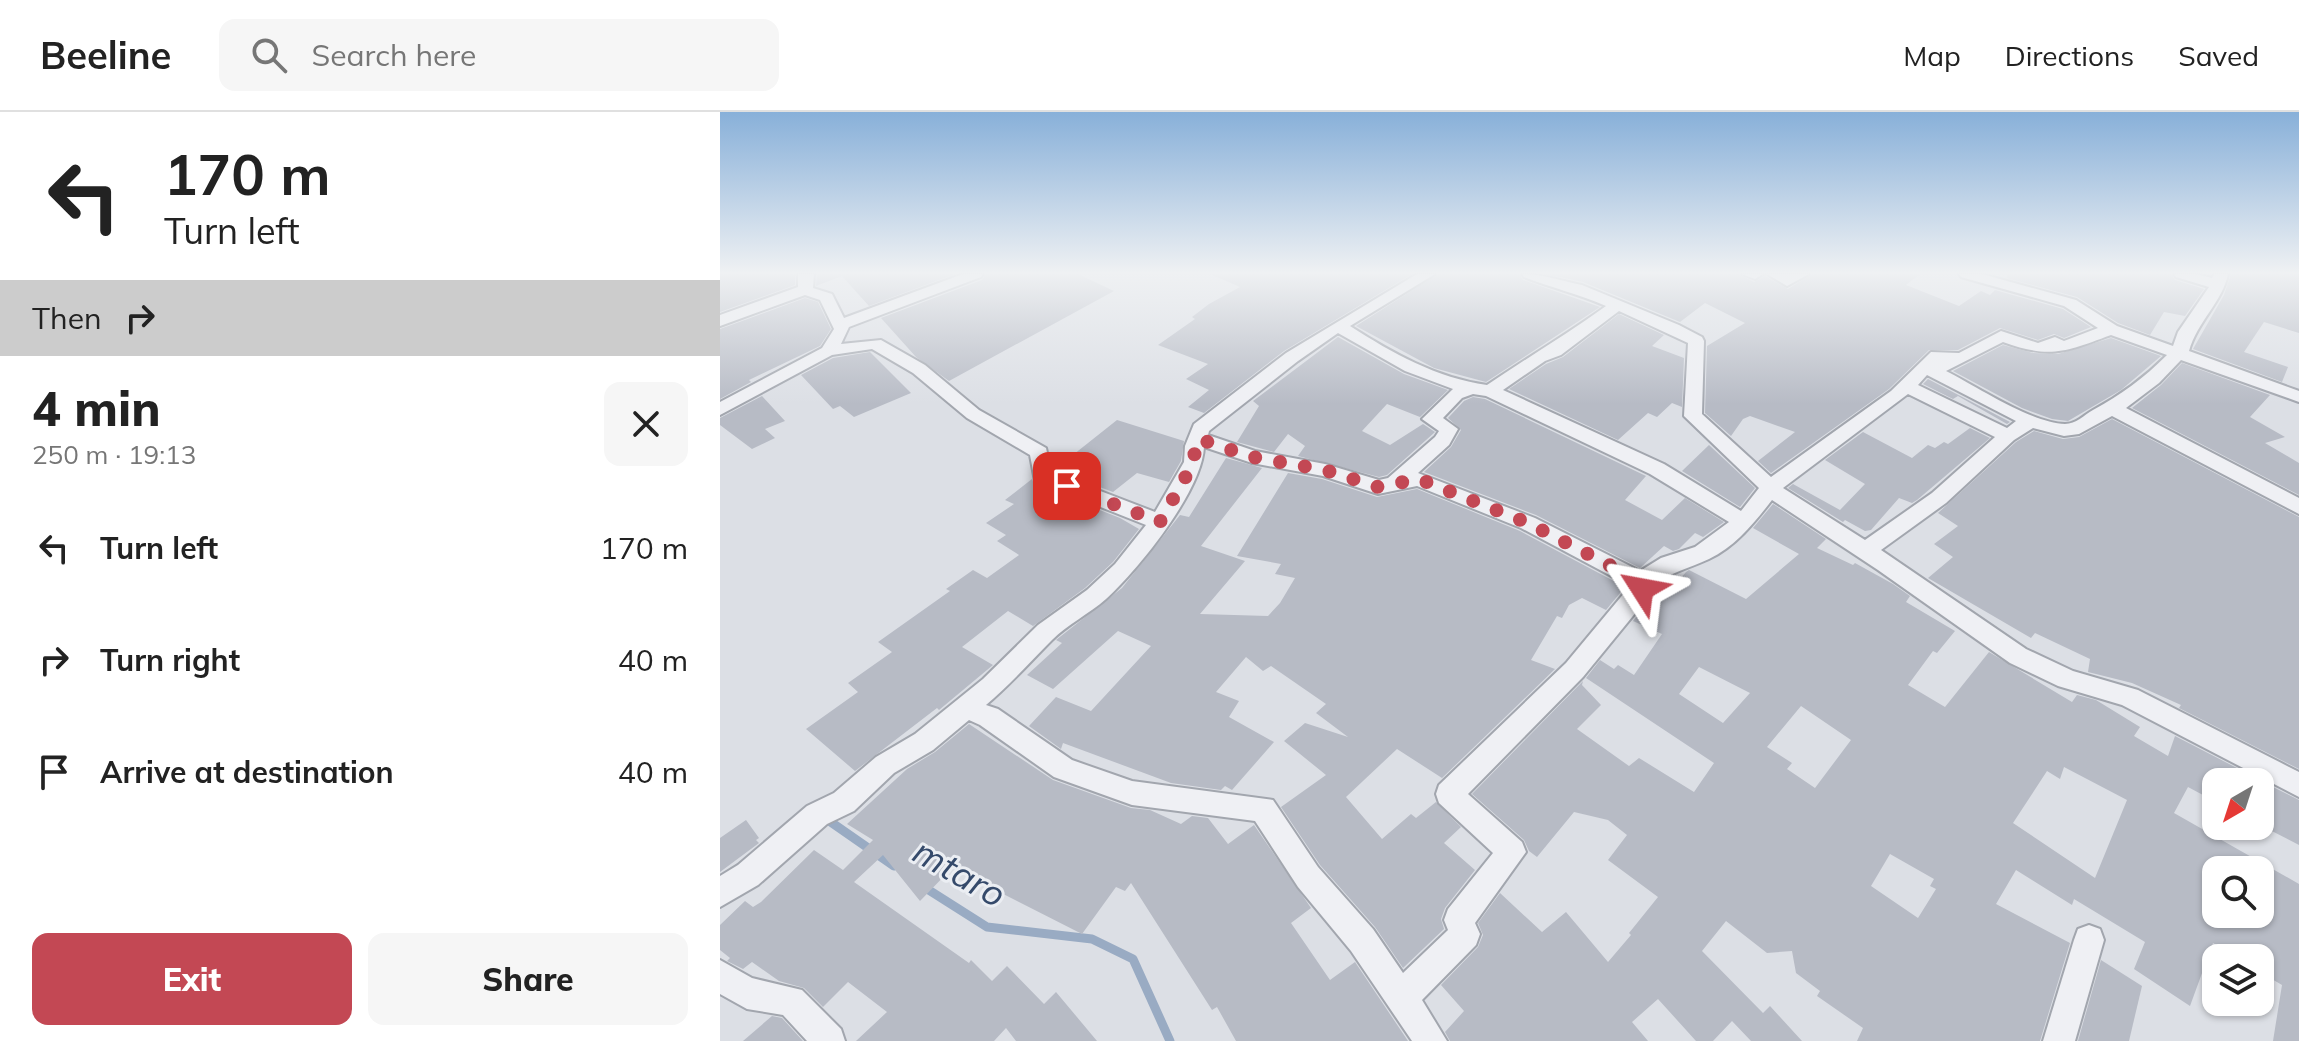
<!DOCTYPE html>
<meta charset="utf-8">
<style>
:root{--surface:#fff;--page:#f6f6f6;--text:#222;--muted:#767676;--line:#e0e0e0;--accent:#c34854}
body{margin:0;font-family:Mulish,sans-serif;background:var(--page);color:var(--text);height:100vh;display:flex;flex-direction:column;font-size:30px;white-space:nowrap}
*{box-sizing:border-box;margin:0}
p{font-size:26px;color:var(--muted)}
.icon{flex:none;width:44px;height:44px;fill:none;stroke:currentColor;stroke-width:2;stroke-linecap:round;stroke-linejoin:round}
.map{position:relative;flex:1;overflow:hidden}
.details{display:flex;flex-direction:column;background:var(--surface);width:720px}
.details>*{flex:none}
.top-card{background:#fff;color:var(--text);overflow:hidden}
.needle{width:52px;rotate:219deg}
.buttons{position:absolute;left:1482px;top:656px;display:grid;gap:16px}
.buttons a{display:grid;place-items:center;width:72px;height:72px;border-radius:16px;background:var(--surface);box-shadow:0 2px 6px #0004;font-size:40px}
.pin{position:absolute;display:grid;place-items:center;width:68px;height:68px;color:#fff;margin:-34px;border-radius:16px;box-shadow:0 4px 12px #0006}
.me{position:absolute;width:88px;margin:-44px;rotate:304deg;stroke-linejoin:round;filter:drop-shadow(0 0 6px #0008)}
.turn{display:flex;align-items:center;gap:28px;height:168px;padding:0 32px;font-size:36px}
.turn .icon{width:104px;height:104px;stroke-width:2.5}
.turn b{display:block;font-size:56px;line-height:68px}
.then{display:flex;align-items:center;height:76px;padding:0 32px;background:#0003;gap:16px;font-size:30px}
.round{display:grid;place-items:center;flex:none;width:84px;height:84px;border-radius:16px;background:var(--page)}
.head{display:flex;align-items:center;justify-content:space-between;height:136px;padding:0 32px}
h1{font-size:48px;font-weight:800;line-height:60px}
.primary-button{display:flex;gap:16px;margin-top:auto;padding:16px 32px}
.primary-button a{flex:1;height:92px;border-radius:16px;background:var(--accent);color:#fff;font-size:32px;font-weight:800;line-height:92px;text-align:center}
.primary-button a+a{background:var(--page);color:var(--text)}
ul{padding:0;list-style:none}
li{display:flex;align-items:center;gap:24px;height:112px;padding:0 32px}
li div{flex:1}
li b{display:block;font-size:30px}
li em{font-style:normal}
header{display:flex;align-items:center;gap:48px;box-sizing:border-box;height:112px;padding:0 40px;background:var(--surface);border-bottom:2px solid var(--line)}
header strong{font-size:38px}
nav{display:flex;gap:44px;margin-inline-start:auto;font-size:28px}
.search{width:560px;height:72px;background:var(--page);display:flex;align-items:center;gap:20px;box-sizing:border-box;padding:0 28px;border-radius:16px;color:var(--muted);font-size:30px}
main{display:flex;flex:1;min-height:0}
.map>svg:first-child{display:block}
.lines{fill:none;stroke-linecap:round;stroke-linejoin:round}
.stream{stroke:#99abc3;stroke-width:9}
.building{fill:#b7bbc5;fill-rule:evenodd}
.minor-casing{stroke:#a2a6ae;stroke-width:4}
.minor{fill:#eff0f4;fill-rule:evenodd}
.route{stroke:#c34854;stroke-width:14;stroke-dasharray:0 25.2}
.labels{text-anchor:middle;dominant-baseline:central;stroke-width:6;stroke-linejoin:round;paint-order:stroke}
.near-water-label{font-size:36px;font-style:italic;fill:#354a6b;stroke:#ebeef3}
</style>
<header>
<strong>Beeline</strong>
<div class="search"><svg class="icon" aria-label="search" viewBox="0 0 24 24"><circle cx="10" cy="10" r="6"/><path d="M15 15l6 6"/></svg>Search here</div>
<nav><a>Map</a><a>Directions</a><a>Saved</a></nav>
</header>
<main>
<section class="details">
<div class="top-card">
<div class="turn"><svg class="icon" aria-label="left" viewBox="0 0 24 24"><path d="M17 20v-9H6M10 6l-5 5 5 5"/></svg><div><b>170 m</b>Turn left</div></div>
<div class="then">Then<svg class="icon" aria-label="right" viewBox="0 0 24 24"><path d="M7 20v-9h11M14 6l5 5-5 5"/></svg></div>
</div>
<div class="head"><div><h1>4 min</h1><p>250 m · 19:13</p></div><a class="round"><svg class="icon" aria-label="close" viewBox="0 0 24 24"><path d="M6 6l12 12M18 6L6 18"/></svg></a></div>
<ul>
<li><svg class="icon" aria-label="left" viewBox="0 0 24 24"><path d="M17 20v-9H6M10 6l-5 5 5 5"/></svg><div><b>Turn left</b></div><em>170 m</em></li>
<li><svg class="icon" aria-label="right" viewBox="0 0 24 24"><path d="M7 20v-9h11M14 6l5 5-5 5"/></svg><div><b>Turn right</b></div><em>40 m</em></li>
<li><svg class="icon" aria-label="arrive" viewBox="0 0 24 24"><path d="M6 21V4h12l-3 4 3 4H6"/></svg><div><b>Arrive at destination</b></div><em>40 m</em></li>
</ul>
<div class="primary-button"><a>Exit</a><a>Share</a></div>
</section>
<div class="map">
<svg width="1579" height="929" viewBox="0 0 1579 929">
<rect width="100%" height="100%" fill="#dcdfe5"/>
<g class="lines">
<g class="stream">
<polyline points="105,706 174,754"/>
<polyline points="204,775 267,815 372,827 413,847 450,929"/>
</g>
</g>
<g class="building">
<polygon points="0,162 75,162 75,173 0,200"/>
<polygon points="97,162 235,162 149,194 122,164 96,174"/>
<polygon points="266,162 358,162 394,179 229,269 196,245 161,206 262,168"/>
<polygon points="490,162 692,162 564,239 484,301 468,295 489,278 466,267 488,252 438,233 475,207 472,205 489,192 520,175"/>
<polygon points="718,162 799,162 803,168 880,195 766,270 714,256 636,214"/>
<polygon points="826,162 1019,162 1034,170 1045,164 1068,177 1092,162 1200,162 1186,173 1239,194 1261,179 1270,183 1275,178 1343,197 1371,215 1344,226 1334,222 1318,228 1280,216 1238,238 1209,238 1169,277 1051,361 1038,349 1075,320 1030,304 1023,307 1011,324 985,301 987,234 1025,211 985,191 960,210 863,170"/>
<polygon points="1289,162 1451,162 1455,168 1484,177 1465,204 1444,200 1430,223 1398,211 1357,185 1286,166"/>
<polygon points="1511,162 1579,162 1579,221 1544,210 1524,240 1568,255 1562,270 1473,237 1504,183"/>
<polygon points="85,186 98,190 111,217 100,234 29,268 31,270 0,287 0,217"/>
<polygon points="899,202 944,223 932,234 964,246 962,295 952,291 937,305 928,301 898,328 789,277 826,252 843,245"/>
<polygon points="618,225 684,262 728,278 700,305 667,292 642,319 670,333 703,312 715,320 667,363 659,365 578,344 585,334 568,322 554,340 517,330 539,294 533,289"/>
<polygon points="1391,226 1441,244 1401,278 1348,309 1332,307 1302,296 1233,259 1283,233 1313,241 1338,242"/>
<polygon points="150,240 191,281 134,305 120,294 113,297 81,263 113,246"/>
<polygon points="1462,251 1550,283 1530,305 1565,325 1545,331 1579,351 1579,383 1412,296 1441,273"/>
<polygon points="1208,267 1290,310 1287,312 1238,284 1233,287 1203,272"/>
<polygon points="42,284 65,309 45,317 55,326 32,337 0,313 0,306"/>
<polygon points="753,285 765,287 926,364 905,388 942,408 965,386 1004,410 983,425 975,421 959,437 953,439 944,434 920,456 816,403 704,360 731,335 741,318 728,306 744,289"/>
<polygon points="1392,307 1579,405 1579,657 1459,596 1461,593 1412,571 1368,560 1370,547 1315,521 1311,526 1208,466 1233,445 1214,432 1238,414 1218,401 1296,330 1314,319 1343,327 1359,325"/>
<polygon points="397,308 464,329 461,349 449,370 417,361 393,380 334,358"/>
<polygon points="1250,316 1270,326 1197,388 1192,391 1179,386 1151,418 1145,419 1125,408 1123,410 1068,376 1073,372 1120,398 1145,372 1105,348 1143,320 1192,346 1208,333 1215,336 1224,330 1228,332"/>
<polygon points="989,333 1035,376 1020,395 962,359"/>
<polygon points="506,346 542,356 481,434 525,449 480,502 548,504 560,491 575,466 555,462 561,452 517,444 568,361 602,367 657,385 697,377 800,419 905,475 886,498 862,486 849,493 842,506 837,504 811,548 835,557 722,666 677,637 626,685 662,727 691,702 696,706 716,690 741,715 724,731 755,758 725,796 721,807 724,817 683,856 655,815 600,753 561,695 606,663 564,629 585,611 628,625 596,601 606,592 551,554 543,559 526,545 496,580 519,589 509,605 554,630 512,678 505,674 501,678 451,671 343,631 341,637 309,614 336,585 371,599 431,534 398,519 333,577 307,563 342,531 336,528 402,476 460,403 469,405"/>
<polygon points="312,367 314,372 400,406 419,417 393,450 365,476 313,514 288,499 242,535 273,553 219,598 217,596 135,659 86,617 138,580 128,571 172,540 158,530 230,479 226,477 253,458 267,466 299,443 277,429 286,423 266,411 294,392 285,388"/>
<path d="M 1053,392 L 1106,427 L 1097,436 L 1133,453 L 1135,451 L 1173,472 L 1190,484 L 1186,490 L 1235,519 L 1217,541 L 1213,539 L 1188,573 L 1225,595 L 1269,540 L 1352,590 L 1357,583 L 1376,588 L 1420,615 L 1414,624 L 1448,644 L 1455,624 L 1544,670 L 1496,670 L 1496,690 L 1468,675 L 1454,701 L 1579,772 L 1579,929 L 1553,929 L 1562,873 L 1540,860 L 1540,846 L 1518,846 L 1493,831 L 1470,894 L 1414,857 L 1425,830 L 1354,787 L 1352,793 L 1296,758 L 1276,792 L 1350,831 L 1320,929 L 1137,929 L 1143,916 L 1097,884 L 1100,879 L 1076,861 L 1072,839 L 1047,841 L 1006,809 L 982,839 L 1043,901 L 1050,894 L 1082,929 L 1031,929 L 1012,909 L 993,929 L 976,929 L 938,887 L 912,910 L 928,929 L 730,929 L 725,920 L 744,899 L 721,873 L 758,835 L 763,823 L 758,811 L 780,781 L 822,820 L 846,800 L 888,850 L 911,823 L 909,821 L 938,785 L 888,748 L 907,723 L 888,708 L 854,700 L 817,745 L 809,739 L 804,728 L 752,682 L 863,569 L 862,573 L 881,593 L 857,617 L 909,654 L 919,646 L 974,680 L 994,651 L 866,566 L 880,548 L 894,557 L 898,553 L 914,563 L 942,522 L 913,509 L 931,486 L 940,490 L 966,460 L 969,458 L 1026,487 L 1079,442 L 1033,416 ZM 979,555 L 1030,581 L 1003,611 L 959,582 ZM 1081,594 L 1131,628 L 1095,676 L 1067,657 L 1072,651 L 1047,635 ZM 1344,655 L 1407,688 L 1375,766 L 1293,711 L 1327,659 L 1340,667 ZM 1170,742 L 1214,767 L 1210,774 L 1216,777 L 1198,806 L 1151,774 ZM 1496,758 L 1540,758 L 1540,802 L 1496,802 Z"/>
<polygon points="249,612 333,668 411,696 430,698 461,712 472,704 488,706 508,732 534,713 591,796 571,811 610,868 635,850 688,929 516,929 497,895 492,898 411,771 405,779 396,775 362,822 232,756 200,789 163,743 134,770 249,851 251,848 272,869 287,854 324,892 336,880 377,929 296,929 286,916 274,929 136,929 167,900 128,870 103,895 84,876 59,869 32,850 23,857 7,849 10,846 0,838 0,813 25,789 33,795 41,790 94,738 123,758 153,728 127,712 187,657 215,640"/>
<polygon points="1549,673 1579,688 1579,733 1540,713"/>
<polygon points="26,708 39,726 36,728 39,731 0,760 0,726"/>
<polygon points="1381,848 1422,874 1409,929 1358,929"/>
<polygon points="52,904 62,906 83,929 23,929"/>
</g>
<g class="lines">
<defs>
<g id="minor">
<path d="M 78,162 L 94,162 L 93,176 L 112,182 L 124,206 L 243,162 L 263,162 L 261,165 L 129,215 L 121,232 L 161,228 L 205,253 L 259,298 L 326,336 L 331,360 L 435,400 L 464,350 L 465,334 L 474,312 L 566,241 L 697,162 L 715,162 L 630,214 C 672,241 717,266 767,273 C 807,246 847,222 886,194 C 859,182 832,176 804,165 L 802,162 C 823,162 842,169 862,173 L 959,213 L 982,225 L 984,229 L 982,302 L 1051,365 L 1171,279 L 1211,240 L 1239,241 L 1281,219 L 1318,231 L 1335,225 L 1344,229 L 1378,216 L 1344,194 L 1241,165 L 1239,162 L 1262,162 L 1356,188 L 1397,214 L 1453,234 L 1458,220 L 1489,175 L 1456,165 L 1454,162 L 1476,162 L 1492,166 L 1494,162 L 1508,162 C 1503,189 1477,210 1469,239 L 1579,279 L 1579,290 L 1461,248 L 1439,271 L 1406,296 L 1579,386 L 1579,402 L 1392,304 L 1359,322 L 1344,324 L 1313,316 L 1294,328 L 1226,391 L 1161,438 L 1306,537 L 1353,559 L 1418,578 L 1579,660 L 1579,685 L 1402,593 L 1338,574 L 1290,551 L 1158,458 L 1052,388 C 1035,410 1015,435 989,447 C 969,456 951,461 932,472 L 930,483 L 863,565 L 748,682 L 802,730 L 806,740 L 755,811 L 760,822 L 756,833 L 702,888 L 727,929 L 692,929 L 631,839 L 578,775 L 535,709 L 412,693 L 334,665 L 260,613 L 249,608 L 213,638 L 174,661 L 134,699 L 107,712 L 38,773 L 0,795 L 0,764 L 18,753 L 87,694 L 114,681 L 156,645 L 195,622 L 263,567 L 318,513 L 367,478 L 395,452 L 426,413 L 315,369 L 310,343 L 247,306 L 193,261 L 152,237 L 112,243 L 0,303 L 0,290 L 102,236 L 114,217 L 100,188 L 85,183 L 0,214 L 0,203 L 78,175 ZM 899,199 L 968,231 L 964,304 L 1039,376 L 1021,399 L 944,352 L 783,278 L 825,249 L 841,243 ZM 618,221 L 685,259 L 733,277 L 702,307 L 719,319 L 715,325 L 668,366 L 659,368 L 605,352 L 535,339 L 488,323 L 489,319 L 578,249 ZM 1391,223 L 1447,243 C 1424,266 1401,283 1373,298 C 1364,303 1356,312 1345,312 C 1311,311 1258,275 1226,259 L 1283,230 C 1330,247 1345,240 1391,223 ZM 1207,263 L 1296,309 L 1287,316 L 1198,273 ZM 753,282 L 766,284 L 930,362 L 1009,410 L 975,435 L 941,446 L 920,459 L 815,406 L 698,361 L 729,333 L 738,317 L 723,306 L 742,286 ZM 1188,282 L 1275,325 L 1212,381 L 1145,428 L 1063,376 ZM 484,335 L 532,351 L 603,364 L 658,382 L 697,374 L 801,416 L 910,474 L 846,551 L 719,673 L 716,682 L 719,691 L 773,741 L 728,797 L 724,808 L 728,818 L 683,861 L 653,817 L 598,755 L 553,688 L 412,669 L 352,648 L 278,597 L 266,593 C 290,573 310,550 332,528 C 348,512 369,502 386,487 C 418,458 482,379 484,335 Z"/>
<polygon points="1022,162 1043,162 1035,167"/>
<polygon points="1047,162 1089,162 1067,174"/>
<polygon points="1369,813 1380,817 1384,828 1355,929 1323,929 1354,828 1358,817"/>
<polygon points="0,848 32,866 82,878 121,917 125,929 87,929 63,903 27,897 0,882"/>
</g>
</defs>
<use href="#minor" class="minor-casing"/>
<use href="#minor" class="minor"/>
</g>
<linearGradient id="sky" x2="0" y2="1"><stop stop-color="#88b0d9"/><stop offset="0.55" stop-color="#eff1f3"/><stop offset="1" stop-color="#eff1f3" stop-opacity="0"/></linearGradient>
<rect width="1579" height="292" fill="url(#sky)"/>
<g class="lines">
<polyline class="route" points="347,374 440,410 474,350 475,334 479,327 532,345 605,358 658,375 699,367 808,411 920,469 922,477"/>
</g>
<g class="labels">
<g class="near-water-label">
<text transform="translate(240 760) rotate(30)">mtaro</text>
</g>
</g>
</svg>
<div class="buttons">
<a><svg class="needle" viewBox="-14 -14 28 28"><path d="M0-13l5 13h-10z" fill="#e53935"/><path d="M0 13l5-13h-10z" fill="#767676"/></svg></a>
<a><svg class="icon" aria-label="search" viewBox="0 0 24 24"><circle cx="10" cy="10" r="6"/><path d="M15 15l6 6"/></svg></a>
<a><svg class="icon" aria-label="layers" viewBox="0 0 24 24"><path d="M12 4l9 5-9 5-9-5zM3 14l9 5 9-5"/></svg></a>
</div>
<div class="pin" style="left:347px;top:374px;background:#d93025"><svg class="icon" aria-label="arrive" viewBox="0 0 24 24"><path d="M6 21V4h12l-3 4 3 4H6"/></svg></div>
<svg class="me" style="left:922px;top:477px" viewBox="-20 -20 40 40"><path d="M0-17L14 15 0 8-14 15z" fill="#c34854" stroke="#fff" stroke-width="4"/></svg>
</div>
</main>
